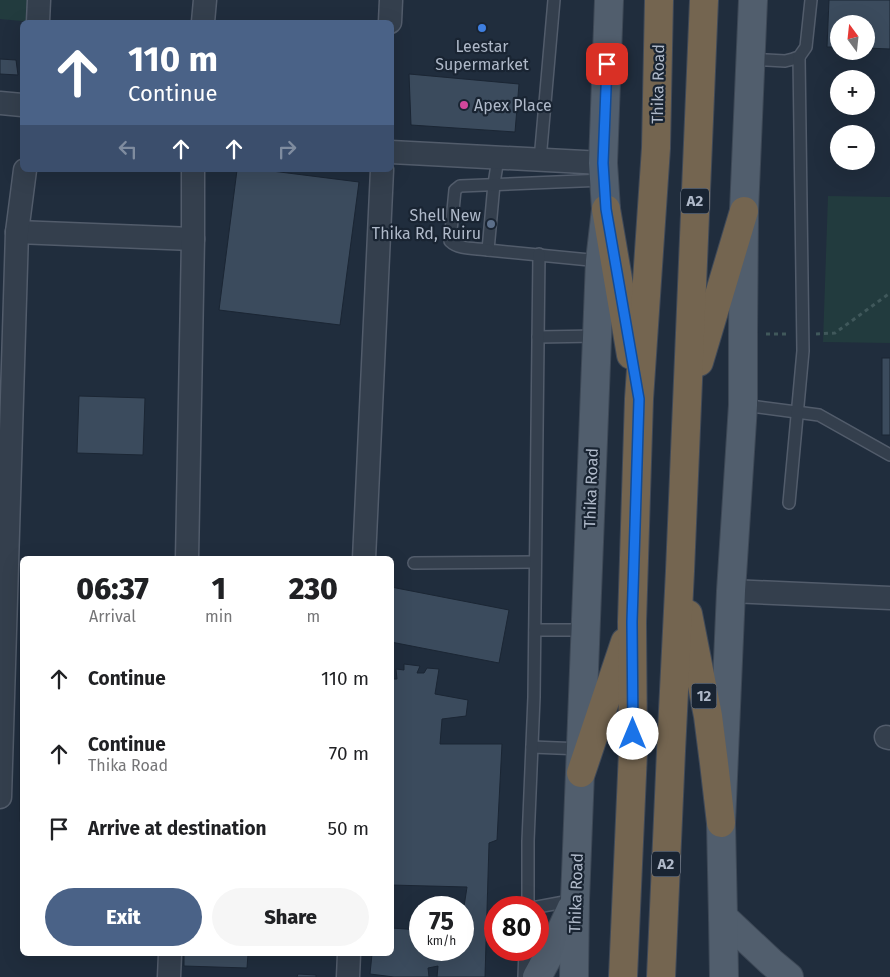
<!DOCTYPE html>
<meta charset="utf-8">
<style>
:root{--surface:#fff;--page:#f6f6f6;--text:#202124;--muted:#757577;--accent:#4a6287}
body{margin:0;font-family:"Fira Sans",sans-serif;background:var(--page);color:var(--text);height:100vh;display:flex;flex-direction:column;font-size:19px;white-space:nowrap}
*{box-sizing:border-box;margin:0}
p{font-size:16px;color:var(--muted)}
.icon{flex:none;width:28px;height:28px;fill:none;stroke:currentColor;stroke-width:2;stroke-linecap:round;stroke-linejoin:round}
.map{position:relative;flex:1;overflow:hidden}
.panel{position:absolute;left:20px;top:556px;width:374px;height:400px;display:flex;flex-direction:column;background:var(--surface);border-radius:8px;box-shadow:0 5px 20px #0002}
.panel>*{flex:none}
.guide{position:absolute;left:20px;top:20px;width:374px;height:152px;border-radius:8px;box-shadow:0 5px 20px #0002;background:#4a6287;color:#fff;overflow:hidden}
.needle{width:32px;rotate:345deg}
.fabs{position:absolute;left:830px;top:15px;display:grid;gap:10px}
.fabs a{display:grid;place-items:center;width:45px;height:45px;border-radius:50%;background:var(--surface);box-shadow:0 5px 20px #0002;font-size:25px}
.speed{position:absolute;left:409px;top:896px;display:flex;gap:10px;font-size:25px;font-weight:700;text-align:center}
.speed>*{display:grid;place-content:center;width:65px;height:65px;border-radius:50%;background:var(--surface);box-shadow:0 5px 20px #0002;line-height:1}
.speed small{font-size:12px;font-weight:400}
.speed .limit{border:8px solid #d22;background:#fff;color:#111}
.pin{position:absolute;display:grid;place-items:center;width:42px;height:42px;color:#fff;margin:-21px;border-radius:10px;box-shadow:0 2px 8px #0006}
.me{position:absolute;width:55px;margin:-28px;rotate:0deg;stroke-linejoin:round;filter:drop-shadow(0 0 4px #0008)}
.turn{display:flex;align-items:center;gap:18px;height:105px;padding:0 25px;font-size:22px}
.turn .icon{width:65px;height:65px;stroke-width:2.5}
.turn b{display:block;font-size:35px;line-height:42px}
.lanes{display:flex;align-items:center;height:48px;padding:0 25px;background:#0003;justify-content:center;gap:25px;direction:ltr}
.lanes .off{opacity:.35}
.eta{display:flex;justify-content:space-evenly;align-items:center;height:85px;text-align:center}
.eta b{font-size:30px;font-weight:800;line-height:35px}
.action{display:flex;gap:10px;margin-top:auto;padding:10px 25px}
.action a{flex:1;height:58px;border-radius:30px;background:var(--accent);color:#fff;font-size:20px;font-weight:800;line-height:58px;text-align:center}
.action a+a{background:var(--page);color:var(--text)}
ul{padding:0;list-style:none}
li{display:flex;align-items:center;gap:15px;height:75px;padding:0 25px}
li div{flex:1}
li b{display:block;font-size:19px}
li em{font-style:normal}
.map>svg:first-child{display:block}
.green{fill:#223b3e}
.building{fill:#3b4b5d;stroke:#1b2634}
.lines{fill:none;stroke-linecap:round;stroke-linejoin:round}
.lane-casing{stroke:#525c6b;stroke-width:14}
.street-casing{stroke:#525c6b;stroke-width:25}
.primary-casing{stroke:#3d4856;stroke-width:30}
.highway-casing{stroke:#3f4958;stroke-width:30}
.path{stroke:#40585b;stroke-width:3;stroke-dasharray:4 4;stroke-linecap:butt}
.lane{stroke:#343f4d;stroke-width:11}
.street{stroke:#343f4d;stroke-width:22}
.primary{stroke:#515e6d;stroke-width:28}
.highway{stroke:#746550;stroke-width:28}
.route-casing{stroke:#114b97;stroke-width:12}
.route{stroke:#1a73e8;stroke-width:9}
.shop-dot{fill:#3f7fe0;stroke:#192432;stroke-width:2}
.hotel-dot{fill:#d1479c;stroke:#192432;stroke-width:2}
.service-dot{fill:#5c6f8a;stroke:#192432;stroke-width:2}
.labels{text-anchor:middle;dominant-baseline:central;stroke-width:4.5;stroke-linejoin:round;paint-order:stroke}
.shield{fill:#192432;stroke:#828c9c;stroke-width:1}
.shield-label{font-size:15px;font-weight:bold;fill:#afb9c9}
.poi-label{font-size:16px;fill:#afb9c9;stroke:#192432}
.street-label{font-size:16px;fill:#afb9c9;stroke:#192432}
</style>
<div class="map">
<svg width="890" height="977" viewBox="0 0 890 977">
<rect width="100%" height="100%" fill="#202d3d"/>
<g class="green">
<polygon points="0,0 39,0 31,22 0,19"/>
<polygon points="828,196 890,197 890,343 823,342"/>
</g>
<g class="building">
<polygon points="829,0 890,0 890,49 866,48 866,24 839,24 839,47 827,47"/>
<polygon points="0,59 16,60 18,75 0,74"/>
<polygon points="409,74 519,84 515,132 411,125"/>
<polygon points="237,170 264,170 359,182 340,325 219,310"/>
<rect x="882" y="358" width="8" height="77"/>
<polygon points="79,396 145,398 143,455 77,453"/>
<polygon points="391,587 509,610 499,663 391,642"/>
<rect x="20" y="641" width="2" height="180"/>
<polygon points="404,664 420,666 417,673 424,673 427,668 439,669 435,694 468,700 466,716 442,719 440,744 502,744 497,840 489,843 485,977 437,977 438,966 428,968 429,977 394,977 370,974 372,954 391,954 391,928 420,930 420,950 462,950 462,920 467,887 391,885 391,679 397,679 396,669 404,670"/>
<polygon points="184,954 248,954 247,968 184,966"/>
<polygon points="298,974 316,975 316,977 297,977"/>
</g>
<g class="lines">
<defs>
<g id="lane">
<polyline points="751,59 785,61 793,59 799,57 806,47 811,0"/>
<polyline points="498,158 494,184 488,250 600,261"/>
<polyline points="540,160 554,0"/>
<path d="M 488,250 C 476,248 459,250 450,241 L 455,190 L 460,186 L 604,180"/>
<polyline points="538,337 598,336"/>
<polyline points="743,405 819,415 890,455"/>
<polyline points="789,503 803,351 799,57"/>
<polyline points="414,563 535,562"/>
<polyline points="535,630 585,630"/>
<polyline points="532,747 582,749"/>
<polyline points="528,908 528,841 534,697 539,254"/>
<polyline points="532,908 575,900"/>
<polyline points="524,977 525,950"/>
</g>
<g id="street">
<polyline points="38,22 39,0"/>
<polyline points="203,22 205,0"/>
<polyline points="390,22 391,0"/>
<polyline points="0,103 22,105"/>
<polyline points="391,152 603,163"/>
<polyline points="17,232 193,239"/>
<polyline points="187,559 193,239 193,170"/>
<polyline points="364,559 382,170"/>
<polyline points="731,591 890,598"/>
<polyline points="886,737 890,738"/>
<polyline points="0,797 17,232 25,170"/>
<polyline points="169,977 170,954"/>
<polyline points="348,977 349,954"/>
</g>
<g id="primary">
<polyline points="723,917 771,962 789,977"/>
<polyline points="537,977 554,946 571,909"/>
<polyline points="574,977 575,900 600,261 606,209 603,163 609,0"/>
<polyline points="724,977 723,917 721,823 731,591 743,405 743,334 744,211 753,0"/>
</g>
<g id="highway">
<polyline points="606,209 631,355"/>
<polyline points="699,362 744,211"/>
<polyline points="688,614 708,716 714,763 721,823"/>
<polyline points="581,773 625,642"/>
<polyline points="623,977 633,752 632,622 639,399 656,148 659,0"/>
<polyline points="661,977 671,751 680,571 704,0"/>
</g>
</defs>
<use href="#lane" class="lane-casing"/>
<use href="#street" class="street-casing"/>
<use href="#primary" class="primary-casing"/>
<use href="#highway" class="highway-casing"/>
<g class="path">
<polyline points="766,334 790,334"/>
<polyline points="816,334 835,333 890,293"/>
</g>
<use href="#lane" class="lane"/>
<use href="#street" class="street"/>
<use href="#primary" class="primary"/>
<use href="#highway" class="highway"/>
</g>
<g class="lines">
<defs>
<polyline id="route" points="607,64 603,163 606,209 639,399 632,622 633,734"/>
</defs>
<use href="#route" class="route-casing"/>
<use href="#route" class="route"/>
</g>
<circle class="shop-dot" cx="482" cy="28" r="5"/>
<circle class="hotel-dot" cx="464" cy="105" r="5"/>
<circle class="service-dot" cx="491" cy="224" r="5"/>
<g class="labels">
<g class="shield">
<rect x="681" y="188.5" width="28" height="25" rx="4"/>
<rect x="691.5" y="683.5" width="25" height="25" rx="4"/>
<rect x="652" y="851.5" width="28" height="25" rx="4"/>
</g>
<g class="shield-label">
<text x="695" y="201">A2</text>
<text x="704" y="696">12</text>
<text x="666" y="864">A2</text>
</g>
<g class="poi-label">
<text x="482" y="46">Leestar<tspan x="482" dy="18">Supermarket</tspan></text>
<text x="474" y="105" text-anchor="start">Apex Place</text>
<text x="481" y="215" text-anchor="end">Shell New<tspan x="481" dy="18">Thika Rd, Ruiru</tspan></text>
</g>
<g class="street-label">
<text transform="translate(658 84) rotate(-89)">Thika Road</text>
<text transform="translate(591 488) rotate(-88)">Thika Road</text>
<text transform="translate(576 893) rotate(-88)">Thika Road</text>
</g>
</g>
</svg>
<div class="fabs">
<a><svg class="needle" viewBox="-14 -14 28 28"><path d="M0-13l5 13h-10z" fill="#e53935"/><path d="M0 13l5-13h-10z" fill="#757577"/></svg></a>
<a>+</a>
<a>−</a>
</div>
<div class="speed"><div>75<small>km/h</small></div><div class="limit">80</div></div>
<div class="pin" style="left:607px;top:64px;background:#d93025"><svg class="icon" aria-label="arrive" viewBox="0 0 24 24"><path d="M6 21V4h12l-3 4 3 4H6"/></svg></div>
<svg class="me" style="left:633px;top:734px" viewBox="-20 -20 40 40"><circle r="19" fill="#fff"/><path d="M0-13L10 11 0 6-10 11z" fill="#1a73e8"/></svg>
<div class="guide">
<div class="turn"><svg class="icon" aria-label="ahead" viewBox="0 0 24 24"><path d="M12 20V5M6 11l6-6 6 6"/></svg><div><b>110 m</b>Continue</div></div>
<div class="lanes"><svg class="icon off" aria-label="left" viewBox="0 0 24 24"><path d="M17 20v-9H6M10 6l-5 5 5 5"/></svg><svg class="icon" aria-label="ahead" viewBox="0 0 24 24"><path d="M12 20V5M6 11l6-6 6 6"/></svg><svg class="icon" aria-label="ahead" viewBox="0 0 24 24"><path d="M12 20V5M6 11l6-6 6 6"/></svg><svg class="icon off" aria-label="right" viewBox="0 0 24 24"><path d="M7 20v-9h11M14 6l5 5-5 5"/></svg></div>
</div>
<section class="panel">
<div class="eta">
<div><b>06:37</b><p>Arrival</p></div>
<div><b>1</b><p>min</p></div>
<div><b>230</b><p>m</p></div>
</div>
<ul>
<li><svg class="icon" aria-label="ahead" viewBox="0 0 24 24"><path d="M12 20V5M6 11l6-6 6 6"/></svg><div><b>Continue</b></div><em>110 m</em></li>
<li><svg class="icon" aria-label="ahead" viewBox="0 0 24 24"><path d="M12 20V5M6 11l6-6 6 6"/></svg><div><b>Continue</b><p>Thika Road</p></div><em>70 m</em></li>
<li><svg class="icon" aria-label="arrive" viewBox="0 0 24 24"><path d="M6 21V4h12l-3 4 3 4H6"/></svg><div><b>Arrive at destination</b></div><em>50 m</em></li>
</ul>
<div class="action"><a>Exit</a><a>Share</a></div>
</section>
</div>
